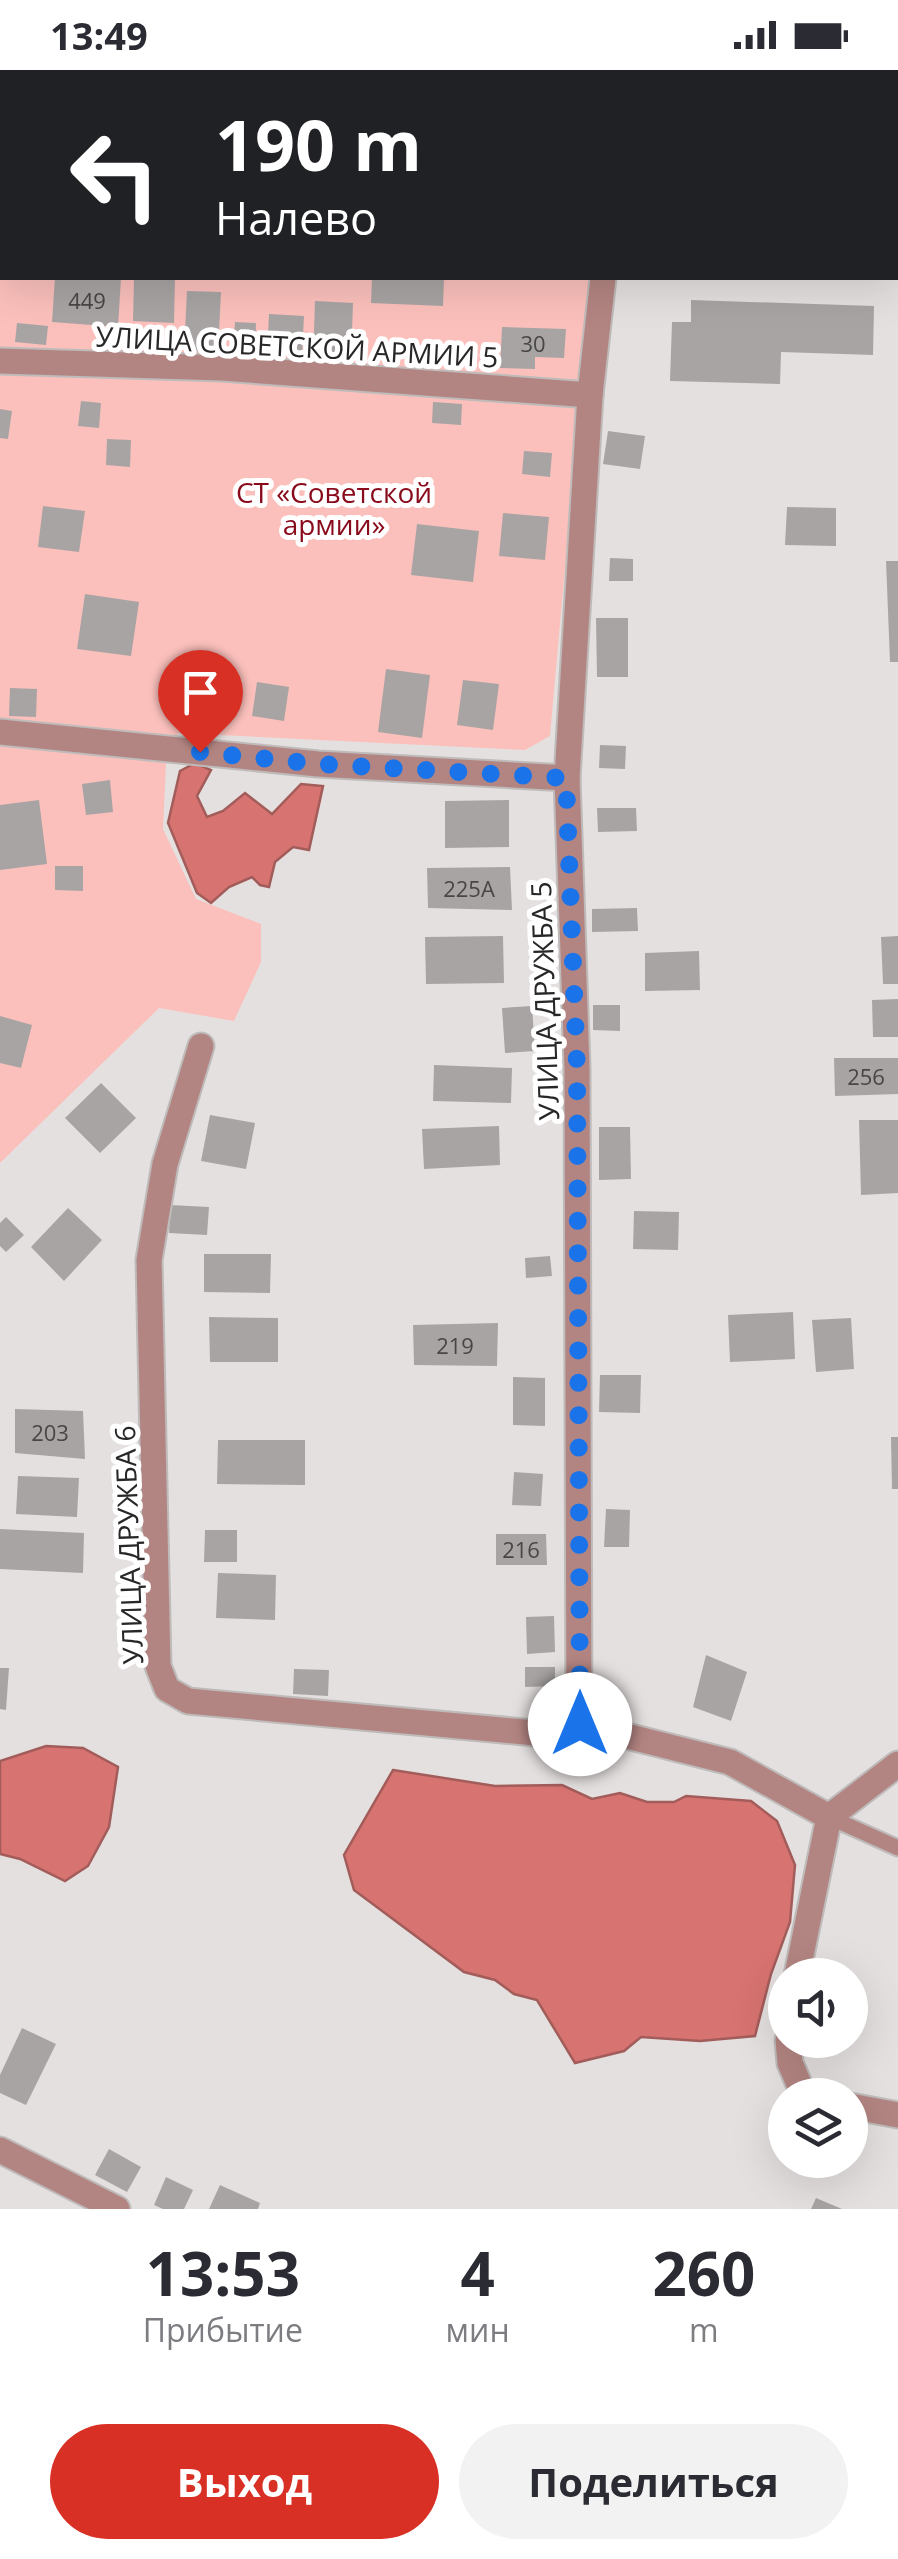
<!DOCTYPE html>
<html lang="ru">
<meta charset="utf-8">
<style>
:root{--surface:#fff;--page:#f2f2f3;--text:#2b2b33;--muted:#7c7c81;--accent:#d93025}
body{margin:0;font-family:"Open Sans",sans-serif;background:var(--page);color:var(--text);height:100vh;display:flex;flex-direction:column;font-size:38px;white-space:nowrap}
*{box-sizing:border-box;margin:0}
p{font-size:32px;color:var(--muted)}
.icon{flex:none;width:55px;height:55px;fill:none;stroke:currentColor;stroke-width:2;stroke-linecap:round;stroke-linejoin:round}
.map{position:relative;height:2139px;overflow:hidden}
.sheet{display:flex;flex-direction:column;background:var(--surface);flex:1}
.sheet>*{flex:none}
.hud{position:absolute;left:0px;top:0px;width:900px;height:210px;box-shadow:0 10px 40px #0002;background:#202124;color:#fff;overflow:hidden}
.controls{position:absolute;left:768px;top:1888px;display:grid;gap:20px}
.controls a{display:grid;place-items:center;width:100px;height:100px;border-radius:50%;background:var(--surface);box-shadow:0 10px 40px #0002;font-size:50px}
.pin{position:absolute;display:grid;place-items:center;width:85px;height:85px;color:#fff;margin:-102px -42px;border-radius:50% 50% 50% 0;rotate:-45deg;box-shadow:0 0 10px #0007}
.pin .icon{rotate:45deg}
.me{position:absolute;width:110px;margin:-55px;rotate:0deg;stroke-linejoin:round;filter:drop-shadow(0 0 8px #0008)}
.turn{display:flex;align-items:center;gap:35px;height:210px;padding:0 50px;font-size:45px}
.turn .icon{width:130px;height:130px;stroke-width:2.5}
.turn b{display:block;font-size:70px;line-height:85px}
.eta{display:flex;justify-content:space-evenly;align-items:center;height:170px;text-align:center}
.eta b{font-size:60px;font-weight:700;line-height:70px}
.primary-button{display:flex;gap:20px;margin-top:auto;padding:20px 50px}
.primary-button a{flex:1;height:115px;border-radius:60px;background:var(--accent);color:#fff;font-size:40px;font-weight:700;line-height:115px;text-align:center}
.primary-button a+a{background:var(--page);color:var(--text)}
.status{display:flex;justify-content:space-between;align-items:center;height:70px;padding:0 50px;background:var(--surface);direction:ltr}
.status svg{height:28px;fill:currentColor}
.map>svg:first-child{display:block}
.green{fill:#fbc0bc}
.water{fill:#d77370;stroke:#a25c5a;stroke-width:2.5}
.building{fill:#a8a4a4}
.lines{fill:none;stroke-linecap:round;stroke-linejoin:round}
.service-casing{stroke:#bebbba;stroke-width:19}
.minor-casing{stroke:#bebbba;stroke-width:29}
.service{stroke:#b38582;stroke-width:15}
.minor{stroke:#b38582;stroke-width:25}
.route{stroke:#1a73e8;stroke-width:18;stroke-dasharray:0 32.4}
.labels{text-anchor:middle;dominant-baseline:central;stroke-width:10;stroke-linejoin:round;paint-order:stroke}
.number-label{font-size:22px;fill:#484646}
.street-label{font-size:28px;fill:#282626;stroke:#fff}
.park-label{font-size:28px;fill:#890b1b;stroke:#fff}
</style>
<div class="status"><b>13:49</b><svg viewBox="0 0 49 12"><path d="M0 12V9h3v3zM5 12V6h3v6zM10 12V3h3v9zM15 12V0h3v12zM26 1h20v11H26zM47 4h2v5h-2z"/></svg></div>
<div class="map">
<svg width="898" height="2139" viewBox="0 0 898 2139">
<rect width="100%" height="100%" fill="#e4e0df"/>
<polygon class="green" points="0,134 2,134 2,208 591,208 550,666 525,680 178,663 166,693 163,759 196,829 261,854 261,892 234,951 159,938 0,1093"/>
<g class="water">
<polygon points="195,693 211,700 197,726 207,747 223,741 245,723 272,744 301,714 323,716 309,780 293,777 275,792 269,817 260,815 252,807 229,817 211,833 197,823 168,753 180,701"/>
<polygon points="46,1676 83,1678 118,1697 109,1757 88,1796 65,1811 20,1789 0,1784 0,1691"/>
<polygon points="393,1700 495,1716 562,1715 592,1729 620,1723 647,1732 674,1732 686,1726 751,1731 777,1751 795,1795 790,1852 771,1904 755,1966 700,1971 641,1967 624,1981 575,1993 537,1930 514,1924 495,1910 464,1902 354,1820 344,1785"/>
</g>
<g class="building">
<polygon points="55,208 121,208 118,257 52,252"/>
<polygon points="134,208 175,208 174,253 133,251"/>
<polygon points="372,208 444,208 443,236 371,233"/>
<polygon points="187,221 221,222 218,282 184,281"/>
<polygon points="691,230 874,236 873,285 781,282 780,314 670,311 672,252 691,252"/>
<polygon points="315,231 353,233 351,291 313,290"/>
<polygon points="269,244 304,246 302,285 267,283"/>
<polygon points="235,252 256,253 255,282 233,281"/>
<polygon points="17,253 48,256 46,275 15,272"/>
<polygon points="502,257 566,259 564,288 535,287 535,299 500,298"/>
<polygon points="81,331 101,333 99,358 78,356"/>
<polygon points="433,332 462,334 461,355 432,353"/>
<polygon points="0,339 12,341 8,369 0,368"/>
<polygon points="608,361 645,366 640,399 603,394"/>
<polygon points="107,369 131,370 130,397 106,395"/>
<polygon points="524,381 552,383 550,407 522,404"/>
<polygon points="43,436 85,441 79,482 38,477"/>
<polygon points="787,437 836,438 836,476 785,475"/>
<polygon points="503,443 549,447 545,490 499,486"/>
<polygon points="417,454 479,461 473,512 411,505"/>
<polygon points="610,488 633,489 633,511 609,511"/>
<polygon points="886,491 898,491 898,592 890,592"/>
<polygon points="85,524 139,532 131,586 77,579"/>
<polygon points="596,548 628,548 628,607 597,607"/>
<polygon points="386,599 430,605 422,668 378,662"/>
<polygon points="463,610 499,614 493,660 457,655"/>
<polygon points="257,612 289,617 284,651 252,646"/>
<polygon points="10,618 37,619 36,647 9,646"/>
<polygon points="600,675 626,676 625,699 599,698"/>
<polygon points="110,710 113,742 86,745 82,714"/>
<polygon points="39,730 47,794 0,800 0,735"/>
<polygon points="509,730 509,777 445,778 445,731"/>
<polygon points="597,738 636,738 637,761 598,762"/>
<polygon points="55,796 83,796 83,821 55,820"/>
<polygon points="510,797 512,840 428,838 427,798"/>
<polygon points="637,838 638,861 592,862 592,839"/>
<polygon points="503,866 504,913 426,914 425,867"/>
<polygon points="898,866 898,914 883,914 881,867"/>
<polygon points="699,881 700,920 645,921 645,883"/>
<polygon points="898,929 898,967 873,967 872,930"/>
<polygon points="593,935 620,935 620,961 593,960"/>
<polygon points="532,936 535,981 505,983 502,938"/>
<polygon points="0,946 32,955 21,998 0,993"/>
<polygon points="834,988 898,988 898,1024 835,1026"/>
<polygon points="434,995 512,998 511,1033 433,1031"/>
<polygon points="101,1013 136,1048 100,1083 65,1048"/>
<polygon points="210,1045 255,1053 246,1099 201,1091"/>
<polygon points="859,1050 898,1050 898,1123 861,1125"/>
<polygon points="499,1056 500,1095 424,1099 422,1059"/>
<polygon points="599,1057 630,1057 631,1109 599,1110"/>
<polygon points="170,1135 209,1137 207,1165 169,1163"/>
<polygon points="68,1138 102,1170 64,1211 31,1177"/>
<polygon points="634,1141 679,1142 678,1180 633,1179"/>
<polygon points="6,1147 24,1165 6,1182 0,1176 0,1153"/>
<polygon points="204,1184 271,1184 270,1223 204,1222"/>
<polygon points="550,1186 552,1206 526,1208 525,1188"/>
<polygon points="793,1242 795,1289 730,1292 728,1245"/>
<polygon points="209,1247 278,1248 278,1292 210,1292"/>
<polygon points="851,1248 854,1299 816,1302 812,1250"/>
<polygon points="498,1253 497,1296 414,1295 413,1255"/>
<polygon points="600,1305 641,1305 640,1343 599,1342"/>
<polygon points="513,1307 545,1308 545,1356 513,1355"/>
<polygon points="15,1339 83,1341 85,1389 15,1383"/>
<polygon points="891,1367 898,1367 898,1419 892,1419"/>
<polygon points="218,1370 305,1370 305,1415 217,1414"/>
<polygon points="514,1402 543,1404 541,1436 512,1435"/>
<polygon points="18,1406 79,1408 77,1447 16,1444"/>
<polygon points="606,1439 630,1440 629,1477 604,1477"/>
<polygon points="0,1459 84,1463 83,1503 0,1499"/>
<polygon points="205,1460 237,1460 237,1492 204,1492"/>
<polygon points="496,1464 546,1464 547,1495 496,1495"/>
<polygon points="218,1503 276,1505 275,1550 216,1548"/>
<polygon points="554,1546 555,1582 527,1584 526,1547"/>
<polygon points="706,1585 747,1602 731,1651 693,1637"/>
<polygon points="525,1597 555,1597 555,1616 525,1617"/>
<polygon points="0,1598 9,1598 6,1640 0,1639"/>
<polygon points="294,1599 329,1600 328,1626 293,1624"/>
<polygon points="22,1958 56,1974 26,2035 0,2023 0,2005"/>
<polygon points="109,2079 141,2097 127,2122 95,2105"/>
<polygon points="166,2107 193,2120 184,2139 163,2139 154,2135"/>
<polygon points="220,2115 260,2133 258,2139 209,2139"/>
<polygon points="816,2128 842,2139 811,2139"/>
</g>
<g class="lines">
<defs>
<polyline id="service" points="829,1747 898,1778"/>
<g id="minor">
<polyline points="120,0 121,2"/>
<polyline points="793,2 898,0"/>
<polyline points="0,105 2,106"/>
<polyline points="0,291 222,298 590,325"/>
<polyline points="0,662 318,694 567,708"/>
<polyline points="201,976 165,1094 149,1190 158,1596 167,1619 188,1631 546,1664 579,1654"/>
<polyline points="579,1654 577,998 567,708 590,325 603,208"/>
<polyline points="579,1654 730,1692 829,1747"/>
<polyline points="829,1747 898,1694"/>
<polyline points="797,1905 829,1747"/>
<polyline points="788,1970 790,1993 802,2021 813,2025"/>
<polyline points="850,2036 898,2045"/>
<polyline points="0,2080 117,2139"/>
</g>
</defs>
<use href="#service" class="service-casing"/>
<use href="#minor" class="minor-casing"/>
<use href="#service" class="service"/>
<use href="#minor" class="minor"/>
</g>
<g class="lines">
<polyline class="route" points="200,682 318,694 566,708 577,998 580,1654"/>
</g>
<g class="labels">
<g class="number-label">
<text x="87" y="230">449</text>
<text x="533" y="273">30</text>
<text x="469" y="818">225А</text>
<text x="866" y="1006">256</text>
<text x="455" y="1275">219</text>
<text x="50" y="1362">203</text>
<text x="521" y="1479">216</text>
</g>
<g class="street-label">
<text transform="translate(297 276) rotate(3)">УЛИЦА СОВЕТСКОЙ АРМИИ 5</text>
<text transform="translate(544 931) rotate(-92)">УЛИЦА ДРУЖБА 5</text>
<text transform="translate(128 1475) rotate(-92)">УЛИЦА ДРУЖБА 6</text>
</g>
<g class="park-label">
<text x="334" y="422">СТ «Советской<tspan x="334" dy="32">армии»</tspan></text>
</g>
</g>
</svg>
<div class="controls">
<a><svg class="icon" aria-label="sound" viewBox="0 0 24 24"><path d="M4 9h4l5-4v14l-5-4H4zM17 9q2 3 0 6"/></svg></a>
<a><svg class="icon" aria-label="layers" viewBox="0 0 24 24"><path d="M12 4l9 5-9 5-9-5zM3 14l9 5 9-5"/></svg></a>
</div>
<div class="pin" style="left:200px;top:682px;background:#d93025"><svg class="icon" aria-label="arrive" viewBox="0 0 24 24"><path d="M6 21V4h12l-3 4 3 4H6"/></svg></div>
<svg class="me" style="left:580px;top:1654px" viewBox="-20 -20 40 40"><circle r="19" fill="#fff"/><path d="M0-13L10 11 0 6-10 11z" fill="#1a73e8"/></svg>
<div class="hud">
<div class="turn"><svg class="icon" aria-label="left" viewBox="0 0 24 24"><path d="M17 20v-9H6M10 6l-5 5 5 5"/></svg><div><b>190 m</b>Налево</div></div>
</div>
</div>
<section class="sheet">
<div class="eta">
<div><b>13:53</b><p>Прибытие</p></div>
<div><b>4</b><p>мин</p></div>
<div><b>260</b><p>m</p></div>
</div>
<div class="primary-button"><a>Выход</a><a>Поделиться</a></div>
</section>
